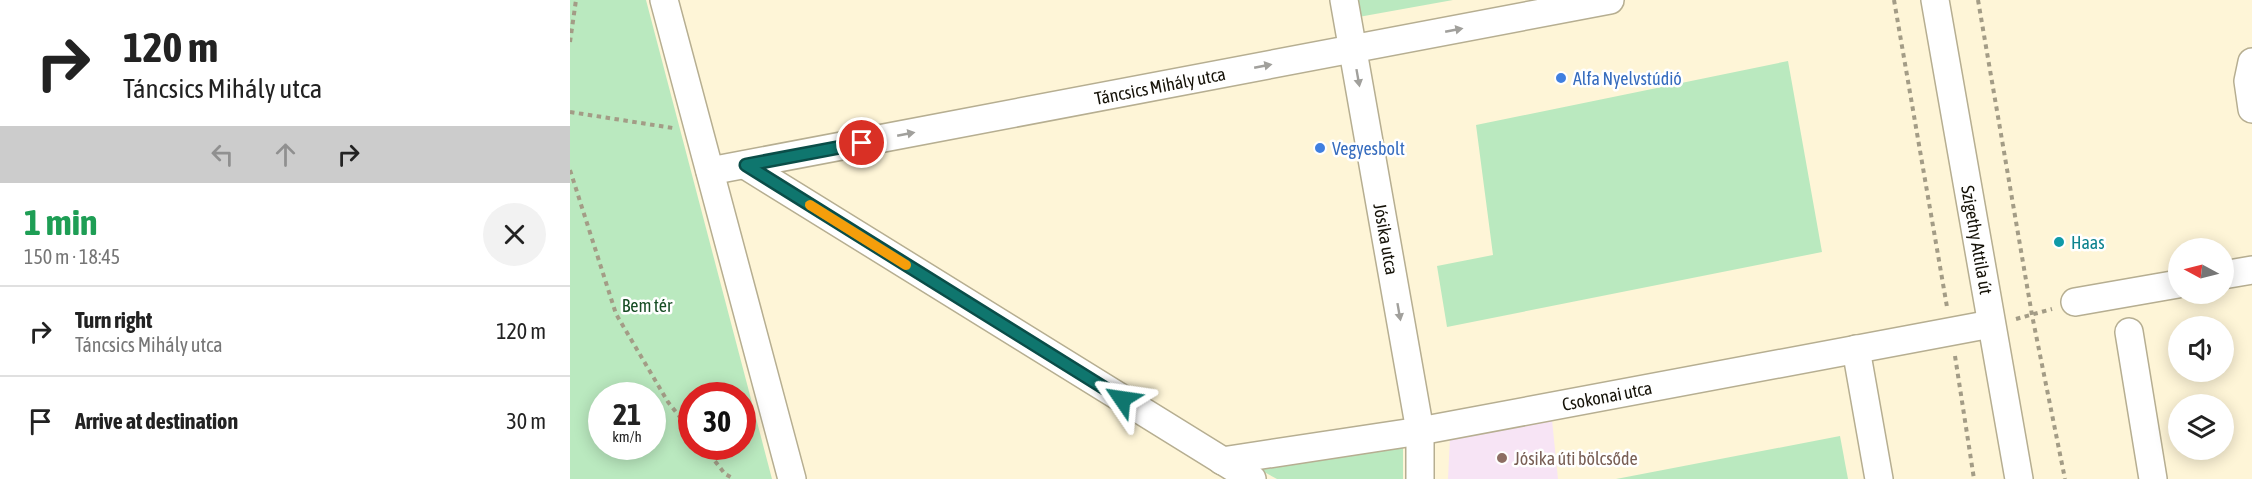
<!DOCTYPE html>
<meta charset="utf-8">
<style>
:root{--surface:#fff;--page:#f2f2f2;--text:#222;--muted:#767676;--line:#e0e0e0}
body{margin:0;font-family:"Asap Condensed",sans-serif;background:var(--page);color:var(--text);height:100vh;display:flex;flex-direction:column;font-size:22px;white-space:nowrap}
*{box-sizing:border-box;margin:0}
p{font-size:20px;color:var(--muted)}
.icon{flex:none;width:33px;height:33px;fill:none;stroke:currentColor;stroke-width:2;stroke-linecap:round;stroke-linejoin:round}
.map{position:relative;flex:1;overflow:hidden}
.panel{display:flex;flex-direction:column;background:var(--surface);width:570px}
.panel>*{flex:none}
.top-card{background:#fff;color:var(--text);overflow:hidden}
.needle{width:39px;rotate:277deg}
.controls{position:absolute;left:1598px;top:238px;display:grid;gap:12px}
.controls a{display:grid;place-items:center;width:66px;height:66px;border-radius:50%;background:var(--surface);box-shadow:0 3px 15px #0003;font-size:30px}
.speed{position:absolute;left:18px;top:382px;display:flex;gap:12px;font-size:30px;font-weight:700;text-align:center}
.speed>*{display:grid;place-content:center;width:78px;height:78px;border-radius:50%;background:var(--surface);box-shadow:0 3px 15px #0003;line-height:1}
.speed small{font-size:15px;font-weight:400}
.speed .limit{border:9px solid #d22;background:#fff;color:#111}
.pin{position:absolute;display:grid;place-items:center;width:51px;height:51px;color:#fff;margin:-26px;border:3px solid #fff;border-radius:50%;box-shadow:0 2px 6px #0007}
.me{position:absolute;width:66px;margin:-33px;rotate:302deg;stroke-linejoin:round;filter:drop-shadow(0 0 4px #0008)}
.turn{display:flex;align-items:center;gap:21px;height:126px;padding:0 24px;font-size:27px}
.turn .icon{width:78px;height:78px;stroke-width:2.5}
.turn b{display:block;font-size:42px;line-height:51px}
.lanes{display:flex;align-items:center;height:57px;padding:0 24px;background:#0003;justify-content:center;gap:30px;direction:ltr}
.lanes .off{opacity:.35}
.round{display:grid;place-items:center;flex:none;width:63px;height:63px;border-radius:32px;background:var(--page)}
.summary{display:flex;align-items:center;justify-content:space-between;height:102px;padding:0 24px}
h1{font-size:36px;font-weight:700;line-height:45px;color:#1e9e55}
ul{padding:0;list-style:none}
li{display:flex;align-items:center;gap:18px;height:90px;padding:0 24px;border-top:2px solid var(--line)}
li div{flex:1}
li b{display:block;font-size:22px}
li em{font-style:normal}
main{display:flex;flex:1;min-height:0}
.map>svg:first-child{display:block}
.education{fill:#f7e4f5}
.green{fill:#bae9bf;fill-rule:evenodd}
.lines{fill:none;stroke-linecap:round;stroke-linejoin:round}
.minor-casing{stroke:#b6ae91;stroke-width:30}
.path{stroke:#a39c86;stroke-width:4;stroke-dasharray:4.5 4.5;stroke-linecap:butt}
.minor{stroke:#fff;stroke-width:27}
.oneway{fill:#a1a09c}
.route-casing{stroke:#0a4d48;stroke-width:15}
.route{stroke:#0f766e;stroke-width:10}
.slow{stroke:#f59e0b;stroke-width:10}
.shop-dot{fill:#3f7fe0;stroke:#fff;stroke-width:2}
.culture-dot{fill:#0f9aa8;stroke:#fff;stroke-width:2}
.education-dot{fill:#8d6e63;stroke:#fff;stroke-width:2}
.labels{text-anchor:middle;dominant-baseline:central;stroke-width:5;stroke-linejoin:round;paint-order:stroke}
.shop-label{font-size:18px;fill:#366cbe;stroke:#fff;text-anchor:start}
.street-label{font-size:18px;fill:#151208;stroke:#fff}
.culture-label{font-size:18px;fill:#0d838f;stroke:#fff;text-anchor:start}
.park-label{font-size:18px;fill:#184e25;stroke:#fff}
.education-label{font-size:18px;fill:#785e54;stroke:#fff;text-anchor:start}
</style>
<main>
<section class="panel">
<div class="top-card">
<div class="turn"><svg class="icon" aria-label="right" viewBox="0 0 24 24"><path d="M7 20v-9h11M14 6l5 5-5 5"/></svg><div><b>120 m</b>Táncsics Mihály utca</div></div>
<div class="lanes"><svg class="icon off" aria-label="left" viewBox="0 0 24 24"><path d="M17 20v-9H6M10 6l-5 5 5 5"/></svg><svg class="icon off" aria-label="ahead" viewBox="0 0 24 24"><path d="M12 20V5M6 11l6-6 6 6"/></svg><svg class="icon" aria-label="right" viewBox="0 0 24 24"><path d="M7 20v-9h11M14 6l5 5-5 5"/></svg></div>
</div>
<div class="summary"><div><h1>1 min</h1><p>150 m · 18:45</p></div><a class="round"><svg class="icon" aria-label="close" viewBox="0 0 24 24"><path d="M6 6l12 12M18 6L6 18"/></svg></a></div>
<ul>
<li><svg class="icon" aria-label="right" viewBox="0 0 24 24"><path d="M7 20v-9h11M14 6l5 5-5 5"/></svg><div><b>Turn right</b><p>Táncsics Mihály utca</p></div><em>120 m</em></li>
<li><svg class="icon" aria-label="arrive" viewBox="0 0 24 24"><path d="M6 21V4h12l-3 4 3 4H6"/></svg><div><b>Arrive at destination</b></div><em>30 m</em></li>
</ul>
</section>
<div class="map">
<svg width="1682" height="479" viewBox="0 0 1682 479">
<rect width="100%" height="100%" fill="#fef5d7"/>
<polygon class="education" points="982,420 988,479 878,479 880,437"/>
<g class="green">
<path d="M 0,0 L 76,0 L 202,479 L 0,479 ZM 32,396 L 82,396 L 82,447 L 32,447 ZM 122,396 L 172,396 L 172,447 L 122,447 Z"/>
<polygon points="780,0 883,0 783,18"/>
<polygon points="1218,61 1252,252 877,327 867,266 923,255 906,125"/>
<polygon points="1270,436 1278,479 1046,479"/>
<polygon points="833,448 833,479 707,479 685,467"/>
</g>
<g class="lines">
<defs>
<g id="minor">
<polyline points="94,0 222,479"/>
<polyline points="774,0 850,431 850,479"/>
<polyline points="1365,0 1449,479"/>
<polyline points="1682,62 1678,81 1682,109"/>
<polyline points="175,165 682,479"/>
<polyline points="140,171 1040,0"/>
<polyline points="1653,275 1682,270"/>
<polyline points="1505,302 1608,284"/>
<polyline points="1559,332 1583,479"/>
<polyline points="1286,349 1309,479"/>
<polyline points="652,461 850,431 1421,324"/>
</g>
</defs>
<use href="#minor" class="minor-casing"/>
<g class="path">
<polyline points="1324,0 1377,307"/>
<polyline points="1408,0 1462,315 1495,479"/>
<polyline points="0,42 6,0"/>
<polyline points="0,112 103,128"/>
<polyline points="0,170 46,314 98,402 122,432"/>
<polyline points="1446,319 1482,309"/>
<polyline points="1385,356 1404,479"/>
<polyline points="134,447 155,474 164,479"/>
</g>
<use href="#minor" class="minor"/>
</g>
<defs><path id="oneway-solid" d="M-6-.8H1V-3.2L6.5 0L1 3.2V.8H-6Z" transform="scale(1.5)"/></defs>
<g class="oneway">
<use href="#oneway-solid" transform="translate(884 30) rotate(-11)"/>
<use href="#oneway-solid" transform="translate(693 66) rotate(-11)"/>
<use href="#oneway-solid" transform="translate(788 78) rotate(80)"/>
<use href="#oneway-solid" transform="translate(336 134) rotate(-11)"/>
<use href="#oneway-solid" transform="translate(829 312) rotate(80)"/>
</g>
<g class="lines">
<defs>
<polyline id="route" points="292,143 176,165 552,399"/>
</defs>
<use href="#route" class="route-casing"/>
<use href="#route" class="route"/>
<polyline class="slow" points="240,205 336,265"/>
</g>
<g class="shop-dot">
<circle cx="991" cy="78" r="6"/>
<circle cx="750" cy="148" r="6"/>
</g>
<circle class="culture-dot" cx="1489" cy="242" r="6"/>
<circle class="education-dot" cx="932" cy="458" r="6"/>
<g class="labels">
<g class="shop-label">
<text x="1003" y="78">Alfa Nyelvstúdió</text>
<text x="762" y="148">Vegyesbolt</text>
</g>
<g class="street-label">
<text transform="translate(590 86) rotate(-11)">Táncsics Mihály utca</text>
<text transform="translate(816 239) rotate(80)">Jósika utca</text>
<text transform="translate(1407 240) rotate(80)">Szigethy Attila út</text>
<text transform="translate(1037 396) rotate(-11)">Csokonai utca</text>
</g>
<g class="culture-label">
<text x="1501" y="242">Haas</text>
</g>
<g class="park-label">
<text x="77" y="305">Bem tér</text>
</g>
<g class="education-label">
<text x="944" y="458">Jósika úti bölcsőde</text>
</g>
</g>
</svg>
<div class="controls">
<a><svg class="needle" viewBox="-14 -14 28 28"><path d="M0-13l5 13h-10z" fill="#e53935"/><path d="M0 13l5-13h-10z" fill="#767676"/></svg></a>
<a><svg class="icon" aria-label="sound" viewBox="0 0 24 24"><path d="M4 9h4l5-4v14l-5-4H4zM17 9q2 3 0 6"/></svg></a>
<a><svg class="icon" aria-label="layers" viewBox="0 0 24 24"><path d="M12 4l9 5-9 5-9-5zM3 14l9 5 9-5"/></svg></a>
</div>
<div class="speed"><div>21<small>km/h</small></div><div class="limit">30</div></div>
<div class="pin" style="left:292px;top:143px;background:#d93025"><svg class="icon" aria-label="arrive" viewBox="0 0 24 24"><path d="M6 21V4h12l-3 4 3 4H6"/></svg></div>
<svg class="me" style="left:552px;top:399px" viewBox="-20 -20 40 40"><path d="M0-17L14 15 0 8-14 15z" fill="#0f766e" stroke="#fff" stroke-width="4"/></svg>
</div>
</main>
